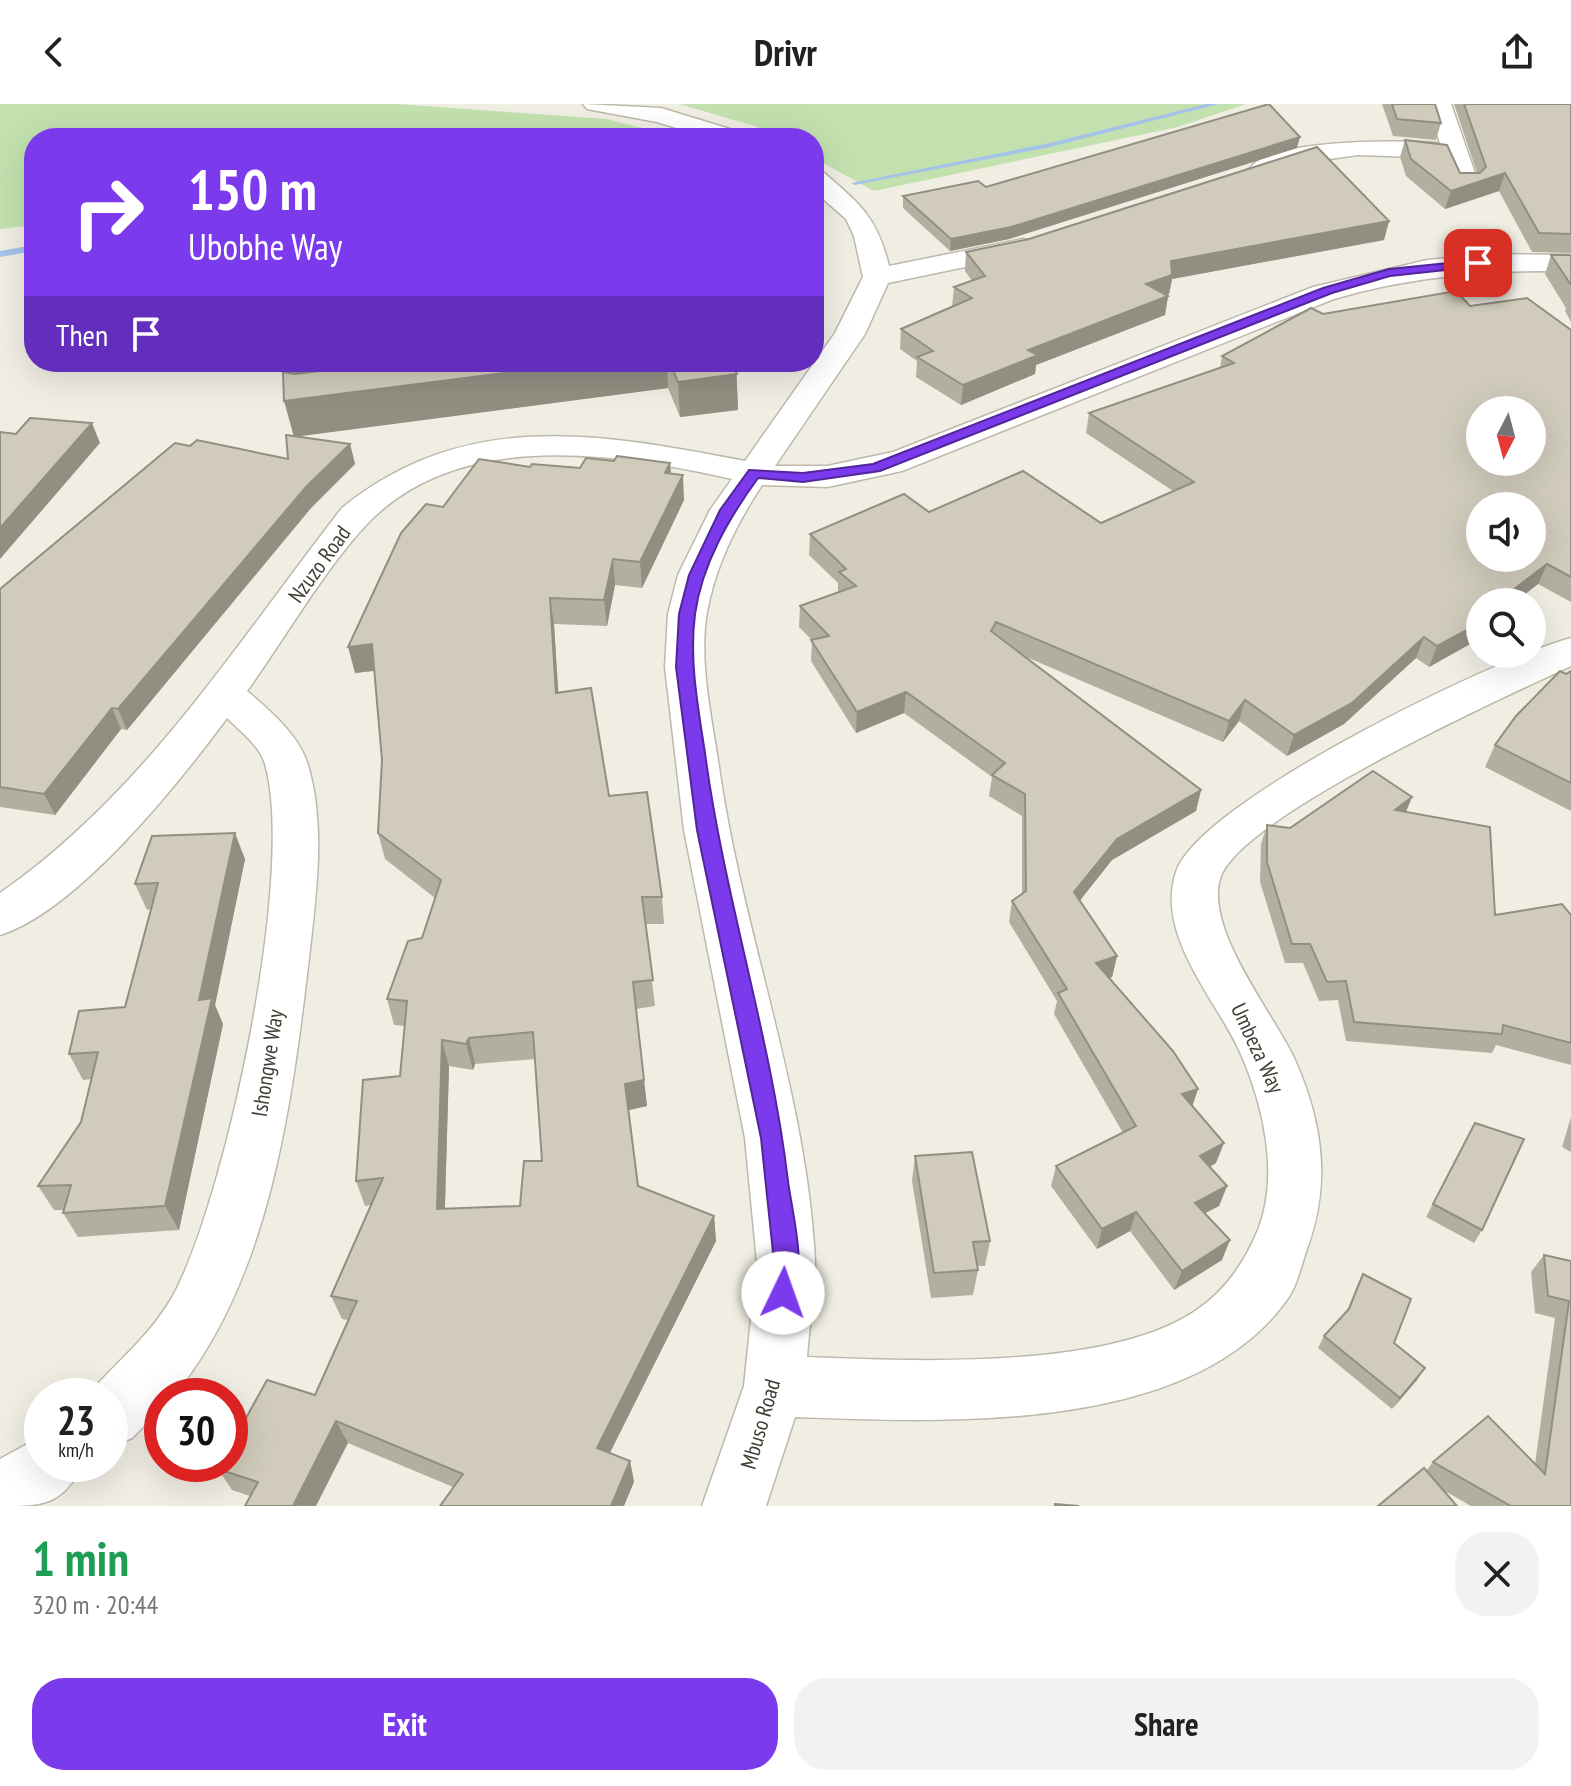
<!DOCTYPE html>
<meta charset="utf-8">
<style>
:root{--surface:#fff;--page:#f2f2f2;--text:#202124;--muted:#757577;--accent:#7c3aed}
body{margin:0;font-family:"PT Sans Narrow",sans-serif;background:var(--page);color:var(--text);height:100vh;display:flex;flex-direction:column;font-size:30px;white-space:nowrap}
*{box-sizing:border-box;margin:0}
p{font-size:26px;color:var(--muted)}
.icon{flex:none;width:44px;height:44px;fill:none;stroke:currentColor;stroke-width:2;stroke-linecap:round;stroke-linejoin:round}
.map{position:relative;height:1402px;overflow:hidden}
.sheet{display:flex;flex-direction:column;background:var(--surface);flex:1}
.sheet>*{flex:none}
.top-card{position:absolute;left:24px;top:24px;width:800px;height:244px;border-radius:32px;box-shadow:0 8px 32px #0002;background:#7c3aed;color:#fff;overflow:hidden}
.needle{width:52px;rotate:186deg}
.buttons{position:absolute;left:1466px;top:292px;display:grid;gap:16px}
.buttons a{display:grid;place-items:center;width:80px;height:80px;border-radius:50%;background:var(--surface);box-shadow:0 8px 32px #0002;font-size:40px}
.speed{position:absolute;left:24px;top:1274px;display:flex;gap:16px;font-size:40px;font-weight:700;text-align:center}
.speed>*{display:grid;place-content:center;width:104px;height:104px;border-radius:50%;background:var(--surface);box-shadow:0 8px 32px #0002;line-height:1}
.speed small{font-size:20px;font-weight:400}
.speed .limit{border:12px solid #d22;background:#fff;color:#111}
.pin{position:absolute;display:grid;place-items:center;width:68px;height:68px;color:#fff;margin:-34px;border-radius:16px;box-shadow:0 4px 12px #0006}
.me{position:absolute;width:88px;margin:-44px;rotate:3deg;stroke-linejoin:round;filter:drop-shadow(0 0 6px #0008)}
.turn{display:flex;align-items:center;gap:28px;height:168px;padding:0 32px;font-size:36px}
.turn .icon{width:104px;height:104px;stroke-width:2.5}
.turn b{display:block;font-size:56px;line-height:68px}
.then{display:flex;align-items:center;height:76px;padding:0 32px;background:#0003;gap:16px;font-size:30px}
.round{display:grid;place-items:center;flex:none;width:84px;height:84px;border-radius:32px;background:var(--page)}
.summary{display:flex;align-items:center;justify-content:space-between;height:136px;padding:0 32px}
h1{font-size:48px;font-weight:600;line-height:60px;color:#1e9e55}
.primary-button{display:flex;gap:16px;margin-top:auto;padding:16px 32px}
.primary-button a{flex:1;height:92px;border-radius:32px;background:var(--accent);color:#fff;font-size:32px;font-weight:600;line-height:92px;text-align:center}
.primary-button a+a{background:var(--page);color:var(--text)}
header{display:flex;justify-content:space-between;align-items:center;height:104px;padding:0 32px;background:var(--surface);font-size:36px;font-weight:600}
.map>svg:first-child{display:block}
.green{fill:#c3e1af}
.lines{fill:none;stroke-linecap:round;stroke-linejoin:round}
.stream{fill:#a4c3e8;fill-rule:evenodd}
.minor-casing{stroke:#bdb9aa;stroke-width:3}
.minor{fill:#fff;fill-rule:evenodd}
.wall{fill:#b3afa0;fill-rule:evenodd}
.shaded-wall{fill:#928e82}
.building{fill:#d0cbba;stroke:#928e82;stroke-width:2;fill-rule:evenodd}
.route{fill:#7c3aed;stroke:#51269a;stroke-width:2}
.labels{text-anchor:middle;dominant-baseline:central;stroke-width:6;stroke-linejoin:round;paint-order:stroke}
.street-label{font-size:22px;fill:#413e34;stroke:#fff}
</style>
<header><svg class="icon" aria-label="back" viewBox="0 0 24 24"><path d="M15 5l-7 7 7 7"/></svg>Drivr<svg class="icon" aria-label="share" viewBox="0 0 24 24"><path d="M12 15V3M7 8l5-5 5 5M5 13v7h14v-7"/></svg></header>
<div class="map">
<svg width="1571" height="1402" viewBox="0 0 1571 1402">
<rect width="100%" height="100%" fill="#f0eee3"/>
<g class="green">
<polygon points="0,0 397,0 606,15 683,34 34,34 34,121 0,125"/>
<polygon points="679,0 1246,0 1178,23 874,87 814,54 814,34 777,34 755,22"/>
</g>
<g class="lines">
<g class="stream">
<polygon points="1206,0 1219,0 1050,43 855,81 851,79 1050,39"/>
<polygon points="34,141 34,147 0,153 0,147"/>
</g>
<defs>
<g id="minor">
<polygon points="583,0 661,4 743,29 746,34 709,34 657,18 587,5"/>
<path d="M 1427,0 L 1451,0 L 1476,72 L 1472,77 L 1454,77 L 1445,54 L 1358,51 L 1315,57 L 1263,72 L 1250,64 C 1271,34 1404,36 1440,39 Z"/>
<path d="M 814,65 L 823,68 C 860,100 877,113 889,162 L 1023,135 L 1033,137 L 1037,143 L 1033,149 L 1023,151 L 888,179 L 865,230 L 775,362 L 827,362 L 893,348 L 1313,183 L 1427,156 L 1495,150 L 1571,151 L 1571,167 C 1489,166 1412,172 1334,195 L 902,367 L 827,383 L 762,381 C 737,419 715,463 707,508 C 698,560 713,618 720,670 C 744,833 807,992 815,1157 C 816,1188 809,1222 807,1253 C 911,1257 1111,1267 1198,1205 C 1227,1185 1245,1157 1258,1126 C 1280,1070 1263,1000 1240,948 C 1216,895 1155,831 1176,768 C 1199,697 1496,554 1571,534 L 1571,562 C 1504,593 1244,711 1221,772 C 1202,823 1274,910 1295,956 C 1323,1019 1331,1080 1307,1145 C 1301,1162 1297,1183 1286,1197 C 1189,1332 942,1318 795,1313 L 766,1402 L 702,1402 L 744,1282 L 757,1158 L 745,1034 L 684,726 L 665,563 L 668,510 L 678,471 L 710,406 L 732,375 C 616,349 460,324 368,419 C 325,464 284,536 247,587 C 270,607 299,631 308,661 C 326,722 316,792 309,854 C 292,998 271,1168 179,1285 L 173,1292 L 162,1292 L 162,1304 L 132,1334 L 110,1343 L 110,1292 L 87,1292 C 118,1256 154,1229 176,1186 C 227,1085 296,768 265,660 C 260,642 240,627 227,614 C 179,679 77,807 0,831 L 0,789 C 144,689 236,540 342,404 C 466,304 600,329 745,357 L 835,229 L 863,173 L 854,132 L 846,115 L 814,87 Z"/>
<path d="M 42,1332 L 42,1360 L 82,1360 C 64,1402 41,1402 0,1402 L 0,1355 Z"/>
</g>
</defs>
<use href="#minor" class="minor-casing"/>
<use href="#minor" class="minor"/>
</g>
<g class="wall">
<polygon points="1382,0 1435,0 1441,19 1436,36 1393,32"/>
<polygon points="1454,0 1571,0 1571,149 1532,148 1499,87 1445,105 1406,72 1400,53 1405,36 1460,69 1477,69"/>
<polygon points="1297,44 1009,135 950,147 903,104 903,92 986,83"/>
<polygon points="1389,117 1384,136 1172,175 1169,190 1167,191 1168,192 1165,211 1036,261 1035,270 961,301 916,273 917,257 900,245 901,225 952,203 954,183 972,177 965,167 966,148"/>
<polygon points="1551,151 1571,151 1571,218 1565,207 1566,204 1545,170"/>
<polygon points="1470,202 1571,226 1571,498 1538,480 1477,527 1472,539 1429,563 1416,554 1344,620 1287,652 1239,617 1223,638 1024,552 1201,686 1196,707 1112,756 1080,796 1117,852 1112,873 1109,874 1198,985 1192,1002 1216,1059 1210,1063 1227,1082 1219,1102 1205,1109 1222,1156 1174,1186 1130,1127 1097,1145 1051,1082 1056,1062 1123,1029 1054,910 1057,897 1009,818 1012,797 1022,789 1022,712 989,692 992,673 904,609 856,629 811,557 812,536 799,523 800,502 838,488 838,479 809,451 810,430 929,408 1101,419 1173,387 1086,329 1089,309 1220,264 1222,252 1323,210"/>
<polygon points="285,258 736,258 738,306 680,313 668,284 297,332 350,340 355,360 311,404 127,626 121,625 55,711 0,703 0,485 190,342 288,355 294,332 288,269"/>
<path d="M 614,357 L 670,359 L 671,370 L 684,396 L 642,484 L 615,481 L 607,522 L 554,520 L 558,589 L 662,793 L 664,820 L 645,820 L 655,902 L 636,905 L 647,1002 L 629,1006 L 638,1082 L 714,1112 L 716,1137 L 610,1349 L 630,1357 L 634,1378 L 453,1383 L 348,1339 L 250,1392 L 232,1386 L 218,1365 L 315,1291 L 348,1216 L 342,1215 L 331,1192 L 371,1101 L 365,1102 L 356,1077 L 400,972 L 405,922 L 394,921 L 387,895 L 422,834 L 435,794 L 385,755 L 378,729 L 382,656 L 374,567 L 355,569 L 443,403 L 530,363 L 580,364 ZM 535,955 L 542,1057 L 520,1102 L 445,1105 L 449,962 L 473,966 L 475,960 Z"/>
<polygon points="1571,567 1571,707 1485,663 1495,641 1566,570"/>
<polygon points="1412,693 1406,708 1495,811 1571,811 1571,961 1496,941 1492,949 1346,937 1338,896 1319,897 1303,859 1285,859 1260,778 1261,740 1267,721 1290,724"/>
<polygon points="245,755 215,901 223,920 179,1126 78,1133 63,1109 64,1106 54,1106 38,1082 81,1018 92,975 83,976 69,950 125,903 151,805 147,806 135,780"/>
<polygon points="1571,1013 1571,1048 1562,1043"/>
<polygon points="1475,1019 1482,1126 1474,1139 1426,1113"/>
<polygon points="915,1052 990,1137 985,1162 977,1162 978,1166 973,1191 931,1194 912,1077"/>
<polygon points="1544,1151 1571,1157 1571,1402 1471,1402 1443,1386 1426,1367 1433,1358 1535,1360 1555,1214 1535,1209 1531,1168"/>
<polygon points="1363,1170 1394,1239 1417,1276 1392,1305 1318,1244 1324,1232 1346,1209 1357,1182"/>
</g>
<g class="shaded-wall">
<polygon points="1300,33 1297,44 1009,135 950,147 951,135"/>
<polygon points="1505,69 1499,87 1445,105 1451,87"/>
<polygon points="1389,117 1384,136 1172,175 1169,190 1143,199 1146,180 1171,157"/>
<polygon points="1168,192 1165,211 1036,261 1035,270 961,301 963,281 1028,246"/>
<polygon points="285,258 480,258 291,284"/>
<polygon points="590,258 667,258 668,284 294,333 284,297"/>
<polygon points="724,258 736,258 738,306 680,313 678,278"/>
<polygon points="92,319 100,339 0,455 0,424"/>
<polygon points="350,340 355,360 311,404 127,626 118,605 306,383"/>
<polygon points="670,359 672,384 665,369"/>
<polygon points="683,371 684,396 642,484 640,458"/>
<polygon points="613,455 615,481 607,522 604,496"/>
<polygon points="1547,460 1538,480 1515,498 1497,498"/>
<polygon points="550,494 554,520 560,615 556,589"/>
<polygon points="1480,511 1480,525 1477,527 1472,539 1429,563 1437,542"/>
<polygon points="1424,533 1416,554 1344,620 1287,652 1294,631"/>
<polygon points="372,540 379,566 355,569 348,543"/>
<polygon points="906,588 904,609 856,629 857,608"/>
<polygon points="1245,596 1239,617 1223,638 1229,617"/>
<polygon points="112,604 121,625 55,711 44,690"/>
<polygon points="1201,686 1196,707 1112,756 1070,809 1074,788 1117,735"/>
<polygon points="1412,693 1404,712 1395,706"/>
<polygon points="235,729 245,755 215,901 223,920 179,1126 165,1102 199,896"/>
<polygon points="1117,852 1112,873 1091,880 1096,859"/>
<polygon points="469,934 475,960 473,966 466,940"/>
<polygon points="442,936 449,962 444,1130 437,1105"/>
<polygon points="644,976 647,1002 629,1006 625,980"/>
<polygon points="1198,985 1191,1006 1182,990"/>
<polygon points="1224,1039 1216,1059 1193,1071 1200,1052"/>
<polygon points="1227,1082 1219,1102 1188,1118 1195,1099"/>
<polygon points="1136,1108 1130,1127 1097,1145 1102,1125"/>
<polygon points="714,1112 716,1137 601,1366 597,1344"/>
<polygon points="1230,1136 1222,1156 1174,1186 1182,1167"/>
<polygon points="1425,1264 1417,1276 1392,1305 1400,1294"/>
<polygon points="336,1317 348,1339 316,1402 293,1402"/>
<polygon points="630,1357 634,1378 624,1402 611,1402"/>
</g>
<g class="building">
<polygon points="1269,0 1300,33 1011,123 951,135 903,92 978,77 986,83"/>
<polygon points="1392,0 1435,0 1441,19 1397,15"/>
<polygon points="1464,0 1571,0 1571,130 1539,129 1505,69 1451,87 1411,55 1405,36 1447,41 1460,69 1480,69 1486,63"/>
<polygon points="1317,43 1389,117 1171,157 1172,171 1146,180 1168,192 1028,246 1038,251 963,281 917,253 933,247 901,225 972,194 954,183 985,172 966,148 1029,135"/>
<polygon points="1551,151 1571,151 1571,181"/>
<path d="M 1456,187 L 1470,202 L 1527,194 L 1571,226 L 1571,473 L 1547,460 L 1497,498 L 1480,498 L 1480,511 L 1475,515 L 1480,519 L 1437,542 L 1424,533 L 1352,599 L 1294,631 L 1245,596 L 1229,617 L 996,518 L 991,527 L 1201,686 L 1117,735 L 1074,788 L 1117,852 L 1096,859 L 1173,947 L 1198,985 L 1182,990 L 1224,1039 L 1200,1052 L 1227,1082 L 1195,1099 L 1230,1136 L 1182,1167 L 1136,1108 L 1102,1125 L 1056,1062 L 1136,1022 L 1058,889 L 1067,885 L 1012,797 L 1026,787 L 1025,690 L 992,671 L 1005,659 L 906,588 L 857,608 L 811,536 L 829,532 L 800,502 L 856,482 L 839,468 L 846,465 L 810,430 L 904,390 L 929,408 L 1023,367 L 1101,419 L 1194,378 L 1089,309 L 1234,259 L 1222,252 L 1311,204 L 1323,210 ZM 1480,306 L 1532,306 L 1532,358 L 1480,358 ZM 1480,402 L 1532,402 L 1532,454 L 1480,454 Z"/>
<polygon points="393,258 590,258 284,297 283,268 295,270"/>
<polygon points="670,258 731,258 737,270 678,278"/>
<polygon points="30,314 92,319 0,424 0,328 16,330"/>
<polygon points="286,331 350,340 306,383 118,605 112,604 44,690 0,683 0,485 175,339 190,342 197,336 288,355"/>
<path d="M 617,352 L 670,359 L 665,369 L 683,371 L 640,458 L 613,455 L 604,496 L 550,494 L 556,589 L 591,584 L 609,692 L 647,688 L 662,793 L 642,793 L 653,876 L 633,878 L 644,976 L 625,980 L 638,1082 L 714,1112 L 597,1344 L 630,1357 L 611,1402 L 440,1402 L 463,1370 L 336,1317 L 293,1402 L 245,1402 L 258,1378 L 218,1365 L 221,1360 L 230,1360 L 230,1343 L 267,1276 L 315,1291 L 357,1197 L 331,1192 L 383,1074 L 356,1077 L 363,976 L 400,972 L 407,897 L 387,895 L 408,837 L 422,834 L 441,776 L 378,729 L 382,656 L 372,540 L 348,543 L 401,429 L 426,400 L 443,403 L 479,355 L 530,363 L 532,360 L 580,364 L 586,354 L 614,357 ZM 533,928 L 542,1057 L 524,1057 L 520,1102 L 437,1105 L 442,936 L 466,940 L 469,934 Z"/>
<polygon points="1560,567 1566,570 1571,567 1571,679 1495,641 1516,612"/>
<polygon points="1373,667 1412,693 1395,706 1490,723 1495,811 1562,800 1571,811 1571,939 1503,921 1502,930 1354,918 1346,877 1327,878 1310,840 1292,840 1267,758 1267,721 1290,724"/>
<polygon points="235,729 199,896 212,894 165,1102 63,1109 71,1081 38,1082 81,1018 98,948 69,950 79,907 125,903 158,779 135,780 152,732"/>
<polygon points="1475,1019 1524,1035 1482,1126 1433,1100"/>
<polygon points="972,1048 990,1137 973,1138 978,1166 934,1169 915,1052"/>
<polygon points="1544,1151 1571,1157 1571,1402 1511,1402 1433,1358 1488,1312 1545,1370 1569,1197 1548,1192"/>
<polygon points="1363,1170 1411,1195 1394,1239 1425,1264 1400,1294 1324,1232 1349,1205"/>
<polygon points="1424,1364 1457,1402 1378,1402"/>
<polygon points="1055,1400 1079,1402 1055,1402"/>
</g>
<path class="route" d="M 1478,156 L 1483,159 L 1482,162 L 1390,172 L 1332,189 L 880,367 L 803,378 L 758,374 C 729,414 702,460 695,510 C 689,556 698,603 705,649 C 724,793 771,933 788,1077 C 793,1114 807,1162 792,1197 L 783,1200 L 775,1197 L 771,1189 L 774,1158 L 761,1034 L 697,726 L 676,563 L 679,510 L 689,471 L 720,406 L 749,366 L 803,369 L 873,360 L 1323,184 L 1389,165 Z"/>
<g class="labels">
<g class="street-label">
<text transform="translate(319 460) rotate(-54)">Nzuzo Road</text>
<text transform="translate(1258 944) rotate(65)">Umbeza Way</text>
<text transform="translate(267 959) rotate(-81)">Ishongwe Way</text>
<text transform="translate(760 1320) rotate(-74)">Mbuso Road</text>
</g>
</g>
</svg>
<div class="buttons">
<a><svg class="needle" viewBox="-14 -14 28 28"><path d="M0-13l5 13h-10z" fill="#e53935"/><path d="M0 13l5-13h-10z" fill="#757577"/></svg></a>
<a><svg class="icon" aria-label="sound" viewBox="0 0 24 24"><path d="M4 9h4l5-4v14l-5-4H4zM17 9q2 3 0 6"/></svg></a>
<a><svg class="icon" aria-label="search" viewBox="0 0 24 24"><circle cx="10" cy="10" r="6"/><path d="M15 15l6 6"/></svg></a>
</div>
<div class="speed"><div>23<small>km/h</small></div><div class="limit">30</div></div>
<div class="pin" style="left:1478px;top:159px;background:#d93025"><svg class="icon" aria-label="arrive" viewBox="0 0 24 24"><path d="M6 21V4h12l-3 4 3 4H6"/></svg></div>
<svg class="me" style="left:783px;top:1189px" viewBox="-20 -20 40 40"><circle r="19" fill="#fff"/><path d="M0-13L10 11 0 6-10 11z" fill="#7c3aed"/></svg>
<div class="top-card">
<div class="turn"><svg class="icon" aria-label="right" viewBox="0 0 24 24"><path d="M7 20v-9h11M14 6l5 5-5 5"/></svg><div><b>150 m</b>Ubobhe Way</div></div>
<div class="then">Then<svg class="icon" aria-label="arrive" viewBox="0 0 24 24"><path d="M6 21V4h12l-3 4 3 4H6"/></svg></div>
</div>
</div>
<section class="sheet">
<div class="summary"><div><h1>1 min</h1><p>320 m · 20:44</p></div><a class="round"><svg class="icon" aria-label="close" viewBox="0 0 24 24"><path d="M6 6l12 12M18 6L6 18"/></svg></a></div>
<div class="primary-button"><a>Exit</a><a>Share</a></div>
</section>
